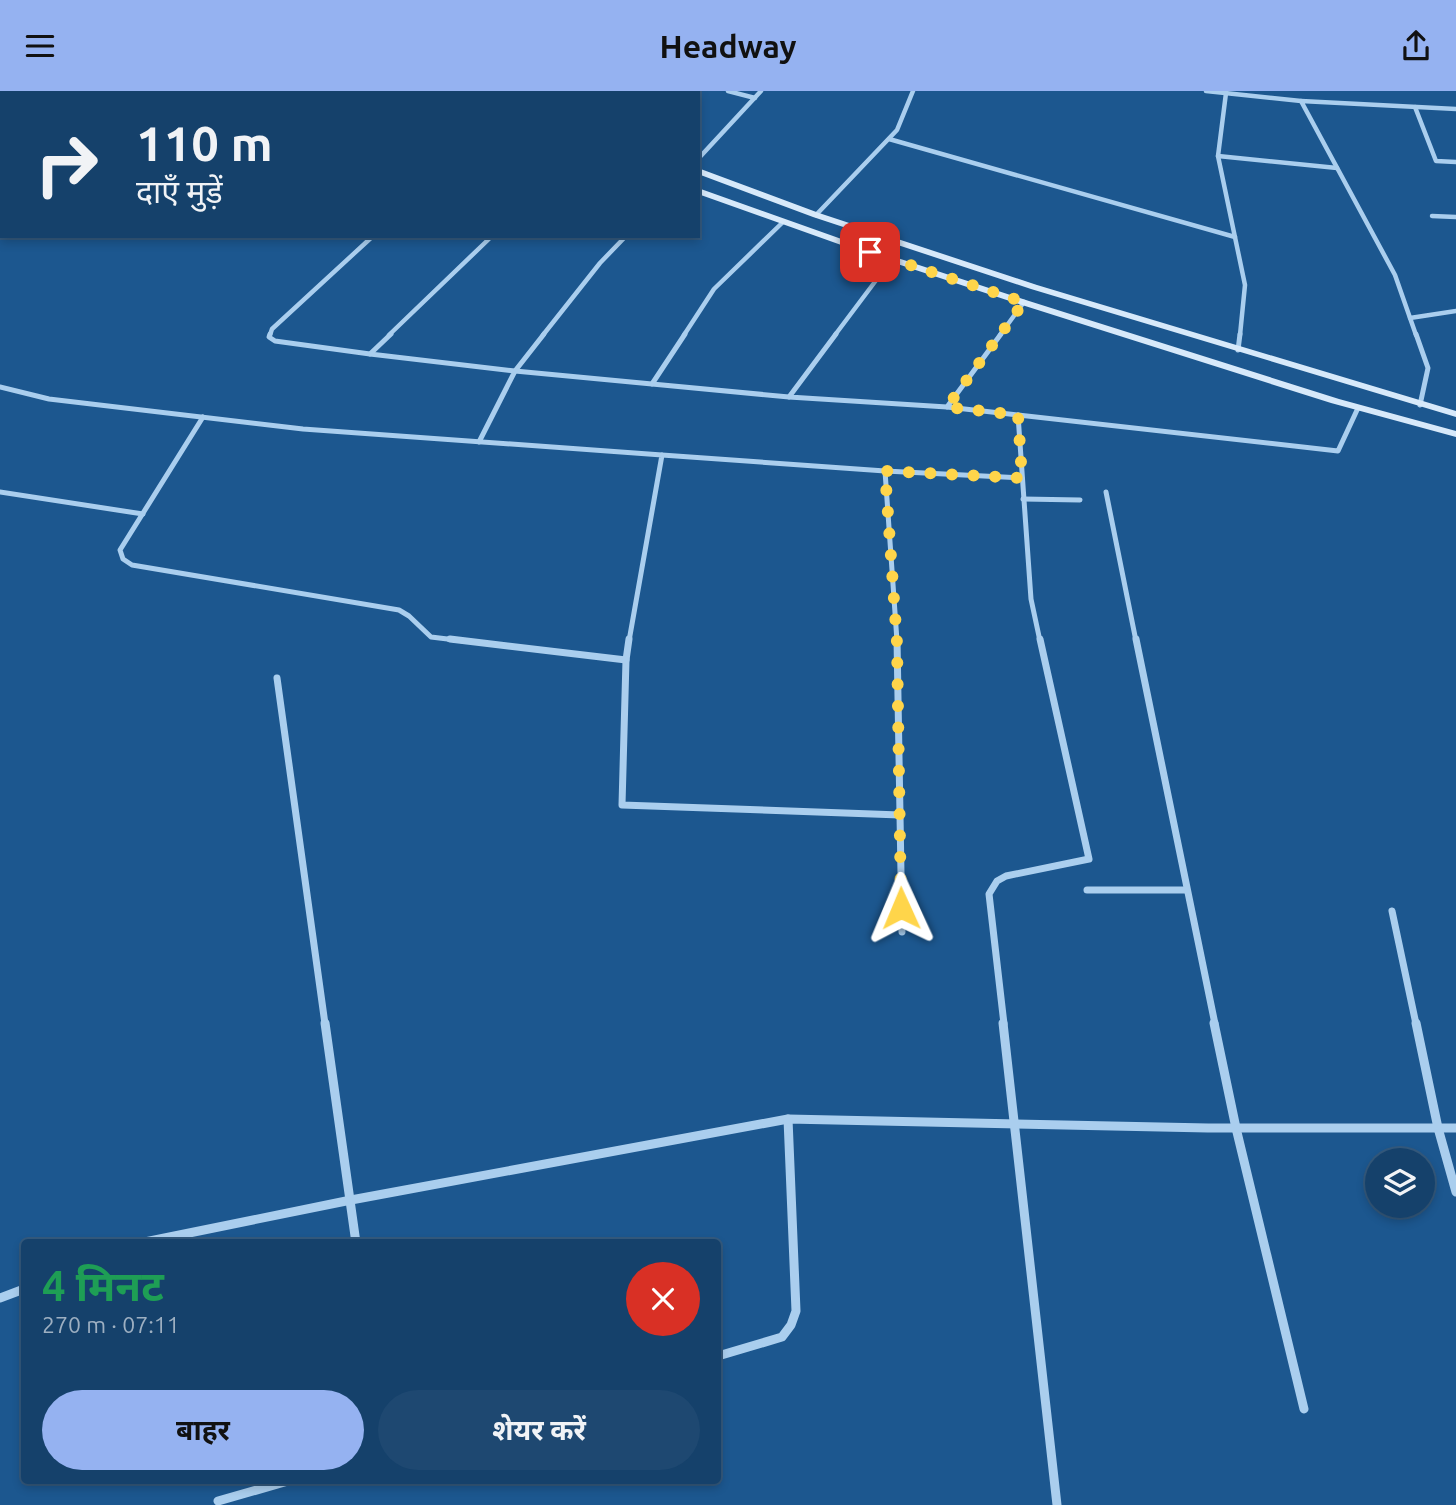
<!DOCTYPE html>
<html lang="hi">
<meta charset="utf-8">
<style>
:root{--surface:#15416b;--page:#1e4871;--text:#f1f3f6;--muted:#9dafc1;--line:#345a7e;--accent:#95b2f1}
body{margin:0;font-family:Ubuntu,"Noto Sans Devanagari",sans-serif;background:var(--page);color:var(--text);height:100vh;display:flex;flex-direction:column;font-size:26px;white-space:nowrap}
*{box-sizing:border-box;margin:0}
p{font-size:23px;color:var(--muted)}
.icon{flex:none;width:38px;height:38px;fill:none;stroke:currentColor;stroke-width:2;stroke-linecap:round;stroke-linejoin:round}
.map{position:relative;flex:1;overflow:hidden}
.sheet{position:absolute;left:21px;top:1148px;width:700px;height:245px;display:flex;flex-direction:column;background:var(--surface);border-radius:7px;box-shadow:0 4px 10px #0003,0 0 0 2px var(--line)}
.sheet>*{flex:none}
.hud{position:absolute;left:0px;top:0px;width:700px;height:147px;box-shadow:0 4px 10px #0003,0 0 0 2px var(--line);background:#15416b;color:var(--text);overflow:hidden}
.controls{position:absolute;left:1365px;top:1057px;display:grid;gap:14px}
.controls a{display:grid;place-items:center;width:70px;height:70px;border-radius:50%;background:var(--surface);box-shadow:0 4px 10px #0003,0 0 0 2px var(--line);font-size:35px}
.pin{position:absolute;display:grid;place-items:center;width:60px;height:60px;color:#fff;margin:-30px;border-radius:14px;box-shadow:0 4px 10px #0006}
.me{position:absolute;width:77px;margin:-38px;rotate:359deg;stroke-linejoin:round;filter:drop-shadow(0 0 5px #0008)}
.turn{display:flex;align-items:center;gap:24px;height:147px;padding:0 21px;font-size:32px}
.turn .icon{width:91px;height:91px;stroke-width:2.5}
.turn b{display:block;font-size:49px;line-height:60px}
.round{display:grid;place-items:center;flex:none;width:74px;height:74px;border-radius:37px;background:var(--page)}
.summary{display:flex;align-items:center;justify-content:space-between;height:119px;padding:0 21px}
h1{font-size:42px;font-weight:700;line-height:52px;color:#1e9e55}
.action{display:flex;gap:14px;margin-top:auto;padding:14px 21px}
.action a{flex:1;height:80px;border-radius:42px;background:var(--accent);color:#111;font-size:28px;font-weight:700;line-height:80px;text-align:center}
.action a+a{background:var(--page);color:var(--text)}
header{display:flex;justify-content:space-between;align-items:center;height:91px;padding:0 21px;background:var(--accent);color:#111;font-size:32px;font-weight:700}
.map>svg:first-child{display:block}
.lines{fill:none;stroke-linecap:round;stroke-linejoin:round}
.street-far3{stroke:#aaceee;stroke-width:4.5}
.street-far2{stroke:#aaceee;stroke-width:5}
.street-far1{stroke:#aaceee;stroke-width:7}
.street{stroke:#aaceee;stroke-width:9}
.secondary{fill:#d7e9fa;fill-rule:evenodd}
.route{stroke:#ffd54a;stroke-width:12;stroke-dasharray:0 21.6}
</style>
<header><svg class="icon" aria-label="menu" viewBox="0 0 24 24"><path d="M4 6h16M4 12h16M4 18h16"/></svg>Headway<svg class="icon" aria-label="share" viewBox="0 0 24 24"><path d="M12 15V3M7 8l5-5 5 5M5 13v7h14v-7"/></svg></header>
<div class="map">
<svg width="1456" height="1414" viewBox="0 0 1456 1414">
<rect width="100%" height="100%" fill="#1c578f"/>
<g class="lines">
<g class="street-far3">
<polyline points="728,0 755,7"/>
<polyline points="1206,0 1301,10"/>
<polyline points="1226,2 1218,65 1245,194 1240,244"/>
<polyline points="1415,16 1436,70 1456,71"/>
<polyline points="889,48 1235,146"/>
<polyline points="1218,65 1337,77"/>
<polyline points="698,68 761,0"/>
<polyline points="816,124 897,39 913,0"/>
<polyline points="1432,125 1456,126"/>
<polyline points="1410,227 1456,220"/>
<polyline points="270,244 272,238 373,145"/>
<polyline points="389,244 492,145"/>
<polyline points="543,244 600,172 626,145"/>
<polyline points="684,244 714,198 782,132"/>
<polyline points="835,244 892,168"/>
<polyline points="1000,244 1024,211"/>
<polyline points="1416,244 1395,184 1301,10 1456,18"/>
</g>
<g class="street-far2">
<polyline points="270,243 269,246 275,250 370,263"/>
<polyline points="391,243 370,263 515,280 479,351"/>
<polyline points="544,243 515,280 652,293"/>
<polyline points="685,243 652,293 789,306"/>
<polyline points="836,243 789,306 947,316 1001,243"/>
<polyline points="1416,243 1428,277 1420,314"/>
<polyline points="1238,259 1240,243"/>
<polyline points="0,296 49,308 303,338 662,364 629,550"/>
<polyline points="947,316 1338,360 1358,317"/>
<polyline points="1018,324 1031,508 1040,550"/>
<polyline points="203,326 120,459 123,468 132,474 399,519 409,525 431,546 464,550"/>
<polyline points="662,364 885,380"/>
<polyline points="0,401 143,423"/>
<polyline points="1106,401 1136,550"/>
<polyline points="1023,408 1080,409"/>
<polyline points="897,550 885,380 1022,387"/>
</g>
<g class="street-far1">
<polyline points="450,548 626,569"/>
<polyline points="629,548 626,569 622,714 900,724"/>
<polyline points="897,548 902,841"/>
<polyline points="1136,548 1215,933"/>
<polyline points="277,587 325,933"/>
<polyline points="1087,799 1186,799"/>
<polyline points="1392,820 1416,933"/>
<polyline points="1004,933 989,803 997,790 1006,785 1089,768 1040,548"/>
</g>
<g class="street">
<polyline points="325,932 356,1152"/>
<polyline points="1003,932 1057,1414"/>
<polyline points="1214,932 1236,1037 1304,1318"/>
<polyline points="1416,932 1438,1037 1456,1101"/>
<polyline points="140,1152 351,1109 788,1028 1208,1037 1456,1037"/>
<polyline points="0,1207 24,1198"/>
<polyline points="718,1265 782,1246 791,1234 796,1220 788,1028"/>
<polyline points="218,1410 288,1390"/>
</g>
<g class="secondary">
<polygon points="400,0 412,0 414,2 401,2"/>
<polygon points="456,0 468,0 470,2 457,2"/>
<polygon points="698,77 819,122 1037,194 1456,320 1456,326 1031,198 813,126 698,83"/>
<polygon points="698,97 864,156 1029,210 1339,308 1456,340 1456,346 1331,312 1022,214 858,160 698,103"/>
</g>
</g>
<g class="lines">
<polyline class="route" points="870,161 1024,211 947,316 1018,324 1022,387 885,380 897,552 901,817"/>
</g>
</svg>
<div class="controls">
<a><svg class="icon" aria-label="layers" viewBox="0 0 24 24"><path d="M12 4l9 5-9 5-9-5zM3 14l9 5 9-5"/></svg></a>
</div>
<div class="pin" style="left:870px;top:161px;background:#d93025"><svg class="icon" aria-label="arrive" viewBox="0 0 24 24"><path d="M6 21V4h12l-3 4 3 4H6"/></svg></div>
<svg class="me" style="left:901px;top:817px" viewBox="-20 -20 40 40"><path d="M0-17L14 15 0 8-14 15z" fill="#ffd54a" stroke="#fff" stroke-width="4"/></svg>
<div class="hud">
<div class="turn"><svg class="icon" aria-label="right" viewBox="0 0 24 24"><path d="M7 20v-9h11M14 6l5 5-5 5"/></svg><div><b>110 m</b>दाएँ मुड़ें</div></div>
</div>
<section class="sheet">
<div class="summary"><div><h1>4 मिनट</h1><p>270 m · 07:11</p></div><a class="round" style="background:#d93025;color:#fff"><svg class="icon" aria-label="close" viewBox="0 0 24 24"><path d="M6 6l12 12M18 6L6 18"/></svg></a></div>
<div class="action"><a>बाहर</a><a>शेयर करें</a></div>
</section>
</div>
